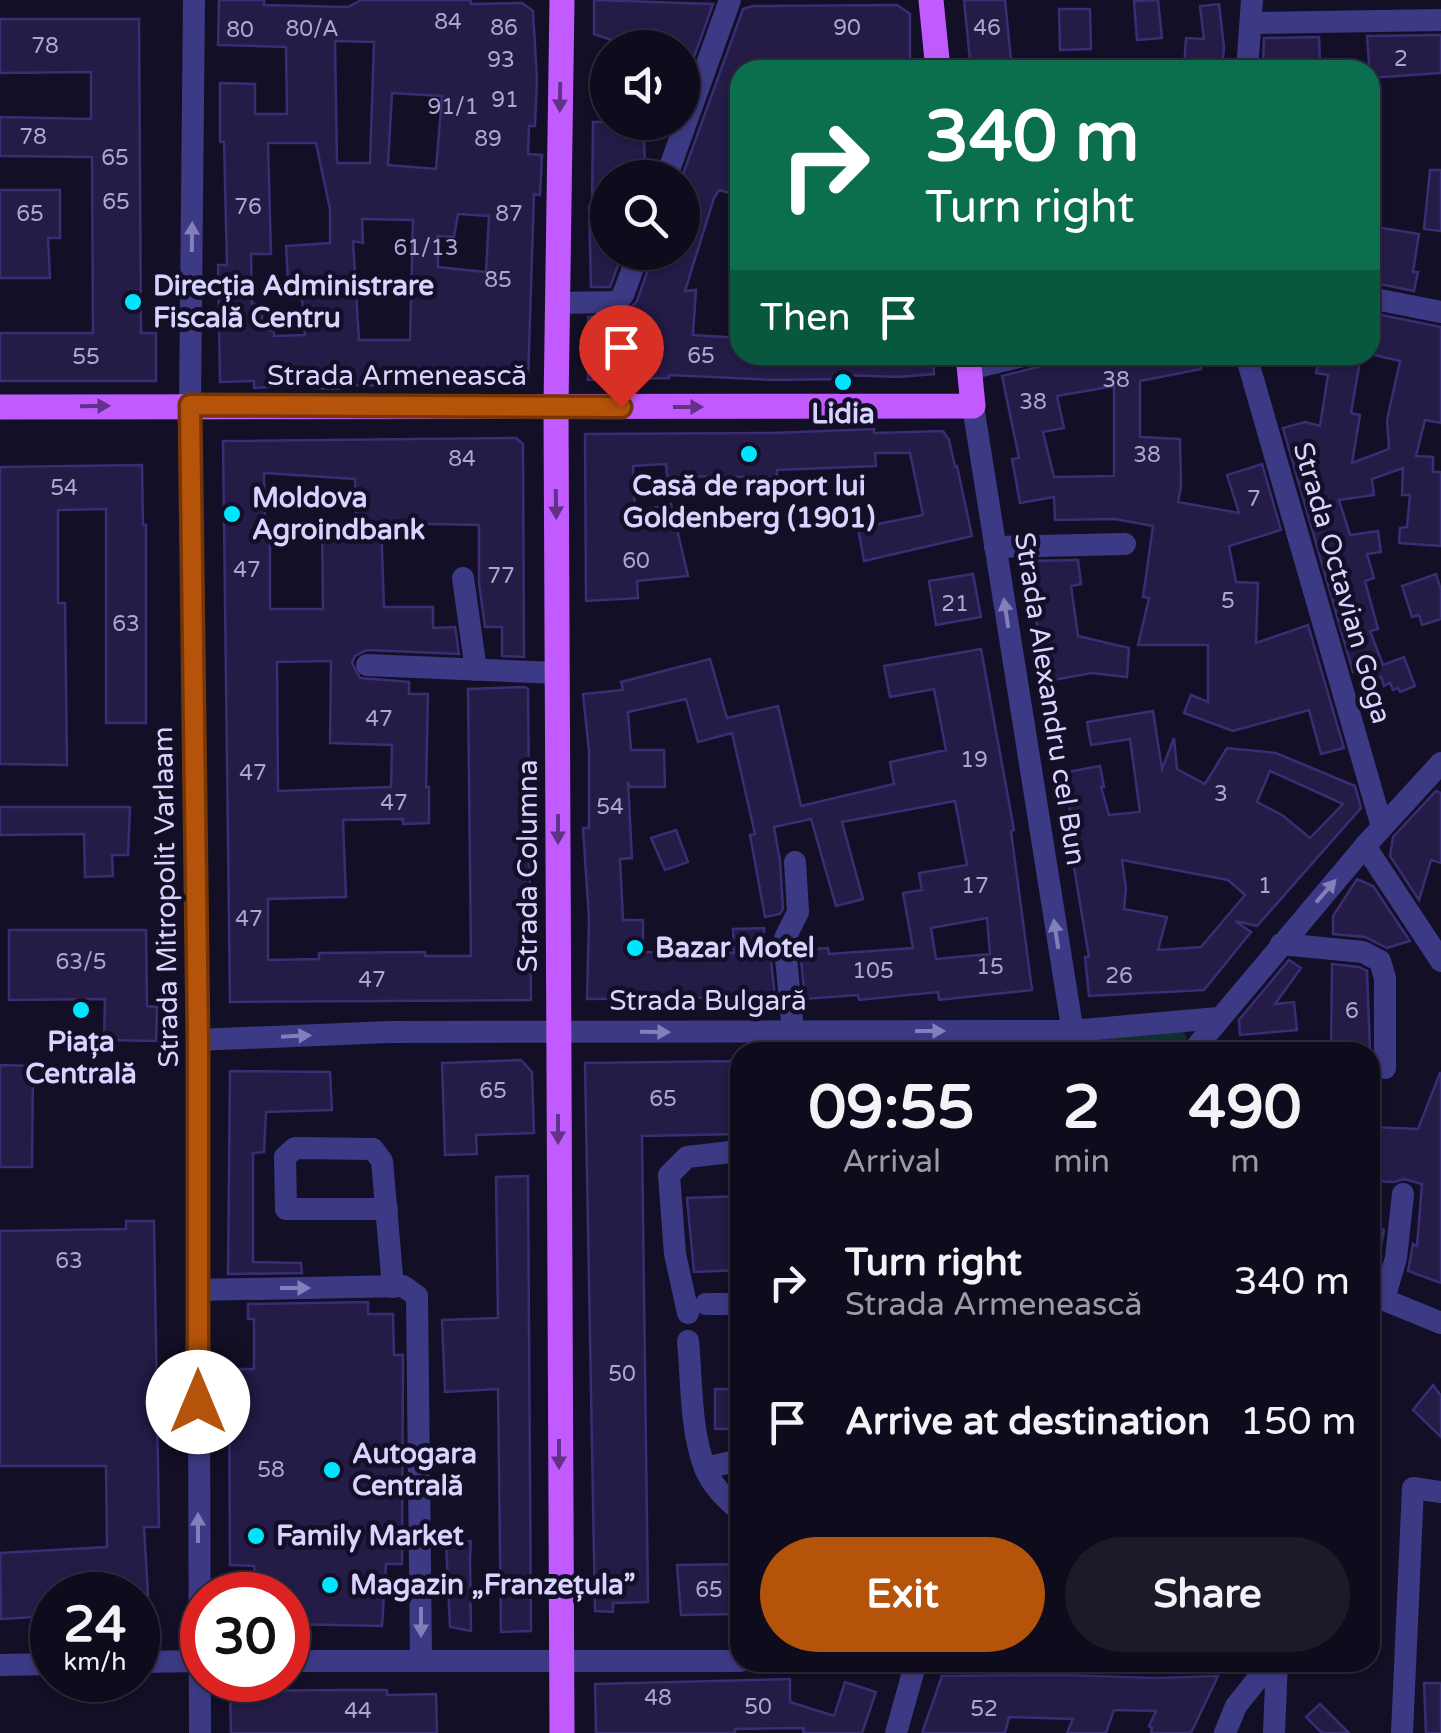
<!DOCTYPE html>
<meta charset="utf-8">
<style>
:root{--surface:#0e0b1c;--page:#1c1929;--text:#f1f3f6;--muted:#9b9ba3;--line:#2e2b3b;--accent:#b45309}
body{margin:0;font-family:"Varela Round",sans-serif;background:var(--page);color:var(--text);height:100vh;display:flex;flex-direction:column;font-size:38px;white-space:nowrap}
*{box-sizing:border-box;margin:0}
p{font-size:32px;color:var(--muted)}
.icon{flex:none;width:55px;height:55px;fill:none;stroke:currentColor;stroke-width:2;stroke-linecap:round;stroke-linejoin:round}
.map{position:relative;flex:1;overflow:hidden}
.drawer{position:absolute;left:730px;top:1042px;width:650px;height:630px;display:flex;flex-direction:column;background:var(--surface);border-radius:30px;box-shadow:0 2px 8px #0004,0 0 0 2px var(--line)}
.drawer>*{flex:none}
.hud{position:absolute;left:730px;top:60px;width:650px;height:305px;border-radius:30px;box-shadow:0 2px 8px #0004,0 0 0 2px var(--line);background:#0b6e4f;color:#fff;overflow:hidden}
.buttons{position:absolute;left:590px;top:30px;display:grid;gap:20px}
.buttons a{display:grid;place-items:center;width:110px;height:110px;border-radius:50%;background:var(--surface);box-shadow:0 2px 8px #0004,0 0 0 2px var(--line);font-size:50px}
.speed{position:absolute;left:30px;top:1572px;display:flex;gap:20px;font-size:50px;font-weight:700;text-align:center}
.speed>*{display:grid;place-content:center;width:130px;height:130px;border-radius:50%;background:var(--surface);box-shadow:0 2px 8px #0004,0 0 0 2px var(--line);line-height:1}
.speed small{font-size:25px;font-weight:400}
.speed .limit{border:15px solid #d22;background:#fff;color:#111}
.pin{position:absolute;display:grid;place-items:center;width:85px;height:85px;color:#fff;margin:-102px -42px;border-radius:50% 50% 50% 0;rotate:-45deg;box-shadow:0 0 10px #0007}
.pin .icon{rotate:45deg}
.me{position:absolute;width:110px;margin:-55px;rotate:0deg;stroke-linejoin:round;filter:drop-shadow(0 0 8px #0008)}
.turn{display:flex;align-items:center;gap:35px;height:210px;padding:0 30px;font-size:45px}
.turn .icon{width:130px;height:130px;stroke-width:2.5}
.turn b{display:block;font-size:70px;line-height:85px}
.then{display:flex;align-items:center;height:95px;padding:0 30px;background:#0003;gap:20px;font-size:38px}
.eta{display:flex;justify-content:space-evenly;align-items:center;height:170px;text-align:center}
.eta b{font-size:60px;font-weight:800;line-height:70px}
.action{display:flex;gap:20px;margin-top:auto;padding:20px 30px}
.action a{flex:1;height:115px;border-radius:60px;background:var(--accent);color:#fff;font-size:40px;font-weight:800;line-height:115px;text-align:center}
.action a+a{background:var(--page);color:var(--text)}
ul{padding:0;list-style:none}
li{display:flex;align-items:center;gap:30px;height:140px;padding:0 30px}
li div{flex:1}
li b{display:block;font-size:38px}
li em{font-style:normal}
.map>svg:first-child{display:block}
.green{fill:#12302f}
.building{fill:#241b47;stroke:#3b2d73;stroke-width:2.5;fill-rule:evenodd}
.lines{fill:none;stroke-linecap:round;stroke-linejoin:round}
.minor{stroke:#3d3a85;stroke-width:22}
.major{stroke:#c25bff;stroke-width:25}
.oneway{fill:#623188}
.oneway2{fill:#837fbc}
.route-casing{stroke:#753606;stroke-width:25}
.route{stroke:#b45309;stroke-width:18}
.poi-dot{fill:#00e5ff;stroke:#130f26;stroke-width:4}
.labels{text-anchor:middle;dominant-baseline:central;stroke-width:9;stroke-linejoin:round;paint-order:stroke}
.number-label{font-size:22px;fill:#aca6d1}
.poi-label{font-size:28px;font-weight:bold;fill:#d9d4ff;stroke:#130f26;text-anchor:start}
.street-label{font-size:28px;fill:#d9d4ff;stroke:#130f26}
</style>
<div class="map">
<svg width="1441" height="1733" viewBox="0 0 1441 1733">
<rect width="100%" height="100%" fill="#130f26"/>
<polygon class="green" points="1183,1031 1187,1038 1174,1052 1092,1052 1090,1035"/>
<g class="building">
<path d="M 219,0 L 264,0 L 264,5 L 348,7 L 361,0 L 471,0 L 471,4 L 522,3 L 533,11 L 537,79 L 535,126 L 529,126 L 528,154 L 542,155 L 540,195 L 534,194 L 528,380 L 524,386 L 403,383 L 403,386 L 338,385 L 338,389 L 313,388 L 313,384 L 254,388 L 254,381 L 220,382 L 218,265 L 227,265 L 224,142 L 220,142 L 220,83 L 255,84 L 255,114 L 287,114 L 286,47 L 218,45 ZM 335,41 L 374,42 L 370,163 L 337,163 ZM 392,93 L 442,96 L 436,169 L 388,165 ZM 268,143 L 316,143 L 330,209 L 330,243 L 286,246 L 289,299 L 302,298 L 305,335 L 274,336 L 274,330 L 262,331 L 262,304 L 252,304 L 251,254 L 271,254 ZM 458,214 L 489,216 L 486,272 L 438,267 L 438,236 L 454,237 ZM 362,219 L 413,220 L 410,340 L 359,340 L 353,241 L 363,243 Z"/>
<polygon points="594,0 713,4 684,85 682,48 676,48 677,41 638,33 635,48 594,34"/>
<polygon points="964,0 1005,0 1012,70 971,70"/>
<polygon points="1158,0 1162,38 1137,40 1134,1"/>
<polygon points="1219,4 1224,47 1222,70 1184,70 1186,38 1204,39 1200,6"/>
<polygon points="897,5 910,14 910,70 740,70 740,174 733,194 719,190 714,198 685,291 696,290 693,335 740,338 740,355 933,355 934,374 898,377 843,375 843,379 773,380 669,375 669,378 588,380 588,317 624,315 637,301 654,252 682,252 682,177 743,9 753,6"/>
<polygon points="1059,9 1090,9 1091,49 1060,50"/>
<polygon points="0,19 139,19 141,333 156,333 156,381 0,381 0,333 93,333 92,157 0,156 0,117 91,119 91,72 0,73"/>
<polygon points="1441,35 1441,73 1370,78 1367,36"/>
<polygon points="1319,37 1320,60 1263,62 1264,38"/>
<polygon points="593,122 643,122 645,162 637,161 637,178 608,178 608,252 623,252 610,287 591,287 589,206 592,205"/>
<polygon points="1430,170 1441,170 1441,231 1424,229"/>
<polygon points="0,190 60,190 60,238 48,238 50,278 0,278"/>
<polygon points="1370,226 1419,234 1413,272 1418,272 1414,291 1370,282"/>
<polygon points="1376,314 1441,327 1441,423 1425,420 1416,456 1433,457 1433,472 1441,472 1441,546 1399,543 1400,528 1407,527 1410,495 1402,495 1403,468 1372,479 1374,495 1339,500 1350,535 1378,531 1381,552 1367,554 1374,578 1365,581 1378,629 1370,631 1383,665 1404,657 1415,686 1400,692 1398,688 1393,690 1390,683 1384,686 1381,677 1372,681 1367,667 1353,672 1283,428 1305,422 1320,426 1328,375 1316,373 1320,355 1361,355 1351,413 1360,415 1352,463 1389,449 1387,420 1400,361 1370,354 1370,323 1374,323"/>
<path d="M 1085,355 L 1198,355 L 1201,369 L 1140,381 L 1140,437 L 1180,439 L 1181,487 L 1178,502 L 1239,513 L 1227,475 L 1262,464 L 1281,530 L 1229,546 L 1236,582 L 1258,583 L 1256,643 L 1308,625 L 1344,748 L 1321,754 L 1309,710 L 1233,731 L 1184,713 L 1191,695 L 1208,702 L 1208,645 L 1138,645 L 1149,598 L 1143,597 L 1153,526 L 1115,519 L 1055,520 L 1054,497 L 1020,503 L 1012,459 L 1019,458 L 1002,376 ZM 1114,386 L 1114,476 L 1054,477 L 1043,432 L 1064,428 L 1057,396 Z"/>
<polygon points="874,429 874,433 943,431 949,440 955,467 957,466 972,536 864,561 858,528 923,515 910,453 875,453 876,466 777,470 777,477 667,476 666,464 633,466 635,512 671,504 688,576 637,581 638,598 586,601 585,434 773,433"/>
<path d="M 516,438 L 523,444 L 524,657 L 502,656 L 502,627 L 485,627 L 479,583 L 479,525 L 381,523 L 384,607 L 433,607 L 433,628 L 455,627 L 459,654 L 367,650 L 355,656 L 352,663 L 360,678 L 409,682 L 409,694 L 428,694 L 426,787 L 429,787 L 429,823 L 403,824 L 403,819 L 343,820 L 346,897 L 268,899 L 268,960 L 319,959 L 319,953 L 425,952 L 425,956 L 471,956 L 468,689 L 525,687 L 528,689 L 531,1000 L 230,1002 L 223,441 ZM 264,473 L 355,479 L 356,523 L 322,523 L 323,609 L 270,609 L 270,530 L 265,530 ZM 331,661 L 330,743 L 392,745 L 391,787 L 278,791 L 277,662 Z"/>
<polygon points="142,465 143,525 146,525 146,723 106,723 106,509 58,510 58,603 65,603 67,765 0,764 0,467"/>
<polygon points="1078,560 1081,584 1071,586 1078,636 1129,648 1127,677 1092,673 1053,680 1045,640 1039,640 1028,561"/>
<polygon points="973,574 981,617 936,625 929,581"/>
<polygon points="1436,574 1441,590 1441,619 1422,625 1419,615 1412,617 1402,586"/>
<path d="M 981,649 L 1014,830 L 1011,831 L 1032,990 L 939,1000 L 938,992 L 859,1000 L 858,995 L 805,999 L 800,950 L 828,948 L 829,954 L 913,948 L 903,893 L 922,890 L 919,873 L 967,865 L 955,801 L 842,822 L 863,899 L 836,906 L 811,819 L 774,827 L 780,861 L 783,909 L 780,914 L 765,917 L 750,835 L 755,834 L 732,733 L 698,742 L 686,699 L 628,712 L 631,750 L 664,750 L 665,787 L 630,787 L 628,782 L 632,858 L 620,859 L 623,920 L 643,920 L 643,952 L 734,953 L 733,929 L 764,928 L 764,952 L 770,952 L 775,997 L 587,999 L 589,919 L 583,828 L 589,828 L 589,751 L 583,694 L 623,690 L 621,682 L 710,659 L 727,718 L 778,706 L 801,806 L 894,784 L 890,762 L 946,750 L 934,689 L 890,697 L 884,666 ZM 987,918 L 990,954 L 936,959 L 931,928 Z"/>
<path d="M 1153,711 L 1162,769 L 1174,738 L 1177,769 L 1205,784 L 1227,748 L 1276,753 L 1355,786 L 1361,808 L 1257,926 L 1235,921 L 1251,932 L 1204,990 L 1089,996 L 1085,957 L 1089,957 L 1073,861 L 1069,826 L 1073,825 L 1062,773 L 1100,766 L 1104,787 L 1101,787 L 1109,815 L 1140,812 L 1130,739 L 1091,745 L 1087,722 ZM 1270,771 L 1343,804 L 1310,838 L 1282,815 L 1257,802 ZM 1122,860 L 1228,880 L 1245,895 L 1201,947 L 1158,950 L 1167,917 L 1124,909 L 1126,888 Z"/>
<polygon points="1436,791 1441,793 1441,863 1431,860 1419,900 1390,856 1393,837"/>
<polygon points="0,807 130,807 128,855 112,855 113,876 85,877 84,834 0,835"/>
<polygon points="676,830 688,862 665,870 651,838"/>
<polygon points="1357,879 1373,886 1410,941 1387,948 1365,937 1333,934 1333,916"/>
<polygon points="9,930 146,930 147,1006 157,1007 156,1041 104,1040 105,999 9,1000"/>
<polygon points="1289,960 1301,968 1275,1004 1294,1002 1297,1030 1240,1035 1239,1020"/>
<polygon points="1332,964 1359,967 1367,971 1370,1052 1331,1052"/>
<polygon points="521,1060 532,1072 534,1133 476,1135 477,1154 445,1155 442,1063"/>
<polygon points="740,1061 740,1134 642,1136 648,1602 613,1603 613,1612 595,1611 585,1063"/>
<polygon points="0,1065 33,1066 32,1167 0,1167"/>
<polygon points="230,1071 330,1072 332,1110 266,1112 264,1152 253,1153 253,1262 301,1263 302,1273 228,1274"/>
<polygon points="1440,1073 1441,1073 1441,1283 1408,1271 1413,1244 1417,1246 1422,1184 1404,1179 1394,1182 1371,1181 1374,1127 1418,1129"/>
<polygon points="528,1176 531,1631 501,1632 498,1389 445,1392 442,1320 498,1318 496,1177"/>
<polygon points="740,1196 740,1270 694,1272 687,1198"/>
<polygon points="126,1221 154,1221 159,1527 144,1527 148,1595 52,1595 52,1616 1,1619 0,1553 107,1547 106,1466 0,1466 0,1231 126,1229"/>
<polygon points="1370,1224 1384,1230 1374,1280 1370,1279"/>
<polygon points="368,1302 368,1314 393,1314 394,1355 403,1355 402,1564 386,1564 382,1626 288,1624 288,1595 258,1595 254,1566 230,1565 229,1369 254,1369 254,1319 248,1319 248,1304"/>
<polygon points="1433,1385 1441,1396 1441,1437 1413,1410"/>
<rect x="715" y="1389" width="25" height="40"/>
<polygon points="471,1541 470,1558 471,1631 450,1627 446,1542"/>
<polygon points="740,1564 740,1614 681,1615 677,1565"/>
<polygon points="1062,1675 1156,1678 1218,1676 1191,1733 1151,1733 1152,1728 1149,1726 1156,1711 1114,1710 1106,1733 1067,1733 1073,1719 1009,1717 1005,1733 922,1733 942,1676"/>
<polygon points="790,1679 790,1702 834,1716 845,1682 876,1692 862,1733 803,1733 804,1728 735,1729 735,1733 596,1733 595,1684"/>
<polygon points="1424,1683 1441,1683 1441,1733 1426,1733"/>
<polygon points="344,1690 387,1690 387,1695 436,1694 437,1733 231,1733 230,1691"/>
<polygon points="1320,1704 1349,1733 1322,1733 1306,1717"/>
</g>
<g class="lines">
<g class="minor">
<polyline points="194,0 190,405 198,1040 200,1733"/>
<polyline points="1251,23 1441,20"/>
<polyline points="1247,70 1252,0"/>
<polyline points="666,178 730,0"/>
<polyline points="1370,298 1441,312"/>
<polyline points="557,303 617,302 623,295 639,252"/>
<polyline points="1246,355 1382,827"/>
<polyline points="969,369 1027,355"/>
<polyline points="973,406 1076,1052"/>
<polyline points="995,547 1125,544"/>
<polyline points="463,578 476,670"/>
<polyline points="367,665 558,673"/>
<polyline points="1365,846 1441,961"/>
<polyline points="1281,944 1363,952 1380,961 1385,978 1385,1068"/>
<polyline points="793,1031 785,948 785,938 798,912 795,862"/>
<polyline points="198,1040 389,1032 1071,1031 1218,1018"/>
<polyline points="1192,1052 1365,846 1441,763"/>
<polyline points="387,1209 286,1209 285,1157 295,1148 373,1149 382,1161 393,1287"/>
<polyline points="197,1290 403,1286 417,1296 421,1660"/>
<polyline points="1370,1294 1441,1323"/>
<polyline points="1384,1299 1396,1258 1403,1194"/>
<polyline points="706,1304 740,1304"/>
<polyline points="688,1313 675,1254 669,1175 687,1157 740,1151"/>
<path d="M 688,1341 C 692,1381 690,1430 705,1468 C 712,1486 726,1499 740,1511"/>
<polyline points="705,1468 740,1460"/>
<polyline points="288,1661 740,1661"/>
<polyline points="138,1662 202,1661"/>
<polyline points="0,1665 52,1664"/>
<polyline points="896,1733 916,1662"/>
<polyline points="1225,1733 1236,1706 1271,1662"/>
<polyline points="1274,1733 1277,1662"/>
<polyline points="1402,1733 1413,1488 1441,1492"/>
</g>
<g class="major">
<polyline points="562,0 556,407 562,1733"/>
<polyline points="931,0 938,70"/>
<polyline points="0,407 973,406 968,355"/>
</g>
</g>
<defs><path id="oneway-solid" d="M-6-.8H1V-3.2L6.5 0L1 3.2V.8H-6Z" transform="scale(2.5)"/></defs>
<g class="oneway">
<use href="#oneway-solid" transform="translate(560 97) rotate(91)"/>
<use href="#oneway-solid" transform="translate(95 406) rotate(-1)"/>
<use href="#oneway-solid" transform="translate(688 407)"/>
<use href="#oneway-solid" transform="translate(556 504) rotate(89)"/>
<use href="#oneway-solid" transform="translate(558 829) rotate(90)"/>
<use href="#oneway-solid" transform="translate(558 1129) rotate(90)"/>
<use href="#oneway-solid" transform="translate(559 1454) rotate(90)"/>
</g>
<g class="oneway2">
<use href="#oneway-solid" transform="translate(192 237) rotate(-89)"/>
<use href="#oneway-solid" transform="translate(1006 613) rotate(-99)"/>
<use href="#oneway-solid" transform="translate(1326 891) rotate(-49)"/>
<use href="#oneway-solid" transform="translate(1056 934) rotate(-99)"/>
<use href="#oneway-solid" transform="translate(930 1031)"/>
<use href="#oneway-solid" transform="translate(655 1032) rotate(1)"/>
<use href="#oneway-solid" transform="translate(296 1036) rotate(-3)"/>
<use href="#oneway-solid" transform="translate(295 1288)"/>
<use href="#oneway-solid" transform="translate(198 1528) rotate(-90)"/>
<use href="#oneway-solid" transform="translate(421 1622) rotate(90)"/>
</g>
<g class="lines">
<defs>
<polyline id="route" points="198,1402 198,1040 190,405 621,407"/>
</defs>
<use href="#route" class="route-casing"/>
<use href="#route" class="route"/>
</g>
<g class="poi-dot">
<circle cx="133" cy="302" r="10"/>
<circle cx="843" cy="382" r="10"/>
<circle cx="749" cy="454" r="10"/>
<circle cx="232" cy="514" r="10"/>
<circle cx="635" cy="948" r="10"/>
<circle cx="81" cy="1010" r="10"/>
<circle cx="332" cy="1470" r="10"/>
<circle cx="256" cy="1536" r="10"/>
<circle cx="330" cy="1585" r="10"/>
</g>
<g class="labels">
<g class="number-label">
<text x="448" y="22">84</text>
<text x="504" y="28">86</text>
<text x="847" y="28">90</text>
<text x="987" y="28">46</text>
<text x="312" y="29">80/A</text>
<text x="240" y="30">80</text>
<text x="45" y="46">78</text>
<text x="1401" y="59">2</text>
<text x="501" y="60">93</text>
<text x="505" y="100">91</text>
<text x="453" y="107">91/1</text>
<text x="33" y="137">78</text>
<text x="488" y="139">89</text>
<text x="115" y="158">65</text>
<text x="116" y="202">65</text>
<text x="248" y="207">76</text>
<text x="30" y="214">65</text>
<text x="509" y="214">87</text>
<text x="426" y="248">61/13</text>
<text x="498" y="280">85</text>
<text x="701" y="356">65</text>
<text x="86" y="357">55</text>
<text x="1116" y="380">38</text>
<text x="1033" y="402">38</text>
<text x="1147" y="455">38</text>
<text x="462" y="459">84</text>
<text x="64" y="488">54</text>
<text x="1254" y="499">7</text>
<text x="636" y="561">60</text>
<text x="247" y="570">47</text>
<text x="501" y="576">77</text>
<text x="1228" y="601">5</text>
<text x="955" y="604">21</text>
<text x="126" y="624">63</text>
<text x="379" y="719">47</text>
<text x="974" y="760">19</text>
<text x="253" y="773">47</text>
<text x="1221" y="794">3</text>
<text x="394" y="803">47</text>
<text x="610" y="807">54</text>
<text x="975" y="886">17</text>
<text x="1265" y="886">1</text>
<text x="249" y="919">47</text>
<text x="81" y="962">63/5</text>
<text x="990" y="967">15</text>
<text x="873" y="971">105</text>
<text x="1119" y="976">26</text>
<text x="372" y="980">47</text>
<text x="1352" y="1011">6</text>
<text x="493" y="1091">65</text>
<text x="663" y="1099">65</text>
<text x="69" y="1261">63</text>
<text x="622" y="1374">50</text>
<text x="271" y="1470">58</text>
<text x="709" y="1590">65</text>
<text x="658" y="1698">48</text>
<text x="758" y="1707">50</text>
<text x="984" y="1709">52</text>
<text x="358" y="1711">44</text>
</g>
<g class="poi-label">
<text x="153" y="286">Direcția Administrare<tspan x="153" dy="32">Fiscală Centru</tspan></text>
<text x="843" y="414" text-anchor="middle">Lidia</text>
<text x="749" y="486" text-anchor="middle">Casă de raport lui<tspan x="749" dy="32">Goldenberg (1901)</tspan></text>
<text x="252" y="498">Moldova<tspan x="252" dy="32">Agroindbank</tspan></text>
<text x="655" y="948">Bazar Motel</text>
<text x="81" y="1042" text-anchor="middle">Piața<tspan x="81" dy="32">Centrală</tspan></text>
<text x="352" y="1454">Autogara<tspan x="352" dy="32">Centrală</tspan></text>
<text x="276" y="1536">Family Market</text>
<text x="350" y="1585">Magazin „Franzețula”</text>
</g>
<g class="street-label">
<text x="397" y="376">Strada Armenească</text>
<text transform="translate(1342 583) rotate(74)">Strada Octavian Goga</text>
<text transform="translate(1050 699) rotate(81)">Strada Alexandru cel Bun</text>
<text transform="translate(528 866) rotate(-90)">Strada Columna</text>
<text transform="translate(166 897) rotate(-91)">Strada Mitropolit Varlaam</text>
<text x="708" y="1001">Strada Bulgară</text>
</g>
</g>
</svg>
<div class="buttons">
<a><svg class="icon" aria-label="sound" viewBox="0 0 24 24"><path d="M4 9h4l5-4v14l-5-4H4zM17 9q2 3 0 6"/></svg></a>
<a><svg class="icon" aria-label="search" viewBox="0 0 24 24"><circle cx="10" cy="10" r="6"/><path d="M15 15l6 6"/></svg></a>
</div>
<div class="speed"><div>24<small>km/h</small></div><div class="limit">30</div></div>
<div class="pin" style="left:621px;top:407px;background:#d93025"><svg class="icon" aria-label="arrive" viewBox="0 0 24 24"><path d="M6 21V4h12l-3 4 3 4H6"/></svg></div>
<svg class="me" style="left:198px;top:1402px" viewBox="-20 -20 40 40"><circle r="19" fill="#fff"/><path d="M0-13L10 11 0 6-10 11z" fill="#b45309"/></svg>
<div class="hud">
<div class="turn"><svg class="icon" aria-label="right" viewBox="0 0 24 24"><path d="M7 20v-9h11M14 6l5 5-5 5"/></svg><div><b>340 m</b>Turn right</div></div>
<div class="then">Then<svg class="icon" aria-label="arrive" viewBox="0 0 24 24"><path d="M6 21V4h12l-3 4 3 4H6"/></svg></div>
</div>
<section class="drawer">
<div class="eta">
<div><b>09:55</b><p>Arrival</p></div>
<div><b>2</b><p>min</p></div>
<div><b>490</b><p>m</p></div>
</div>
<ul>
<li><svg class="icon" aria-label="right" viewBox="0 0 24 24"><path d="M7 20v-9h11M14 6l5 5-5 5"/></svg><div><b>Turn right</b><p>Strada Armenească</p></div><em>340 m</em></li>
<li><svg class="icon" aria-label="arrive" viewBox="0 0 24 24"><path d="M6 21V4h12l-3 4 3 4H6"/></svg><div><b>Arrive at destination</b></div><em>150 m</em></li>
</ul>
<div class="action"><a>Exit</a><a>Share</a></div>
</section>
</div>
